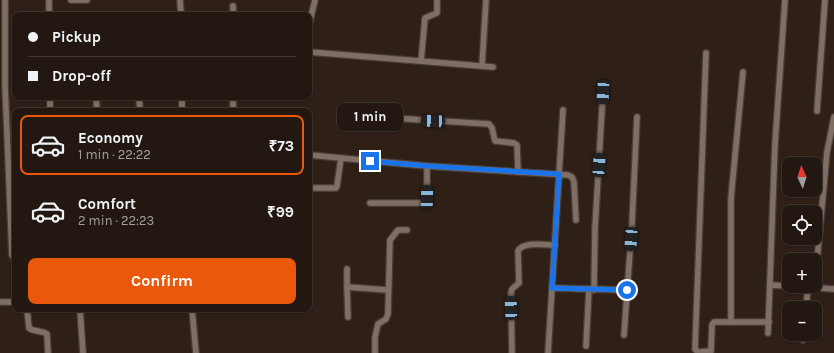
<!DOCTYPE html>
<html lang="en">
<head>
<meta charset="utf-8">
<style>
  body { margin:0; font-family:Karla,sans-serif; background:#2e251f; color:#f1f3f6; height:100vh; display:flex; flex-direction:column; font-size:15px; white-space:nowrap }
  * { box-sizing:border-box; margin:0 }
  p { font-size:13px; color:#a2a09f }
  .icon { flex:none; width:22px; height:22px; fill:none; stroke:currentColor; stroke-width:2; stroke-linecap:round; stroke-linejoin:round }
  .map { position:relative; flex:1; overflow:hidden }
  .details { position:absolute; left:12px; top:108px; width:300px; height:204px; display:flex; flex-direction:column; background:#221811; border-radius:8px; box-shadow:0 1px 3px #0004,0 0 0 1px #3f3731 }
  .details>* { flex:none }
  .hud { position:absolute; left:12px; top:12px; width:300px; height:88px; border-radius:8px; box-shadow:0 1px 3px #0004,0 0 0 1px #3f3731; display:grid; align-content:center; height:88px; padding:0 16px; background:#221811 }
  .needle { width:26px; rotate:356deg }
  .buttons { position:absolute; left:782px; top:157px; display:grid; gap:8px }
  .buttons a { display:grid; place-items:center; width:40px; height:40px; border-radius:8px; background:#221811; box-shadow:0 1px 3px #0004,0 0 0 1px #3f3731; font-size:20px }
  .end { position:absolute; width:18px; height:18px; margin:-9px; border:5px solid #1a73e8; background:#fff; box-shadow:0 0 0 2px #fff }
  .from { border-radius:50% }
  .bubble { position:absolute; height:28px; border-radius:8px; background:#221811; box-shadow:0 1px 3px #0004,0 0 0 1px #3f3731; font-size:13px; font-weight:700; line-height:28px; text-align:center }
  .car { position:absolute; width:12px; height:24px; margin:-12px -6px; border-radius:5px; box-shadow:0 0 3px 1px #0007; background:linear-gradient(#222 24%,#8ab4d8 0 40%,#222 0 76%,#8ab4d8 0 86%,#222 0) }
  .hud b { display:flex; align-items:center; gap:14px; height:38px; font-size:15px }
  .hud b+b { border-top:1px solid #3f3731 }
  .hud i { width:10px; height:10px; background:#f1f3f6 }
  ul { padding:7px 0 0; list-style:none }
  li { display:flex; align-items:center; gap:12px; height:60px; margin:0 8px 6px; padding:0 8px; border:2px solid transparent; border-radius:8px }
  li div { flex:1 }
  li b { display:block; font-size:15px }
  li em { font-style:normal; font-weight:700 }
  li.active { border-color:#ea580c }
  li>.icon { width:36px; height:36px; stroke-width:1.5 }
  .primary-button { display:flex; gap:8px; margin-top:auto; padding:8px 16px }
  .primary-button a { flex:1; height:46px; border-radius:8px; background:#ea580c; color:#fff; font-size:16px; font-weight:700; line-height:46px; text-align:center }
  .map>svg:first-child { display:block }
  .lines { fill:none; stroke-linecap:round; stroke-linejoin:round }
  .street-casing { stroke:#483d37; stroke-width:8 }
  .street { stroke:#7f6e64; stroke-width:5.5 }
  .route { stroke:#1a73e8; stroke-width:5 }
</style>
</head>
<body>
<div class="map">
<svg width="834" height="353" viewBox="0 0 834 353">
  <rect width="100%" height="100%" fill="#2e2017"/>
  <g class="lines">
    <defs>
      <g id="street">
        <path d="M5,0V85L12,255L15,260"/>
        <path d="M49,0V15"/>
        <path d="M71,0H87"/>
        <path d="M180,0L181,15"/>
        <path d="M233,6V15"/>
        <path d="M309,25L315,0"/>
        <path d="M309,52L493,67"/>
        <path d="M706,53L695,349L698,352L711,351L712,325L714,322H769"/>
        <path d="M421,61L425,18L437,13V0"/>
        <path d="M482,66L486,0"/>
        <path d="M50,97V111"/>
        <path d="M96,97L97,111"/>
        <path d="M139,97L140,111"/>
        <path d="M182,97V111"/>
        <path d="M233,97V111"/>
        <path d="M817,111L825,0"/>
        <path d="M343,115L489,124L492,128L495,141L514,143L517,145L518,172"/>
        <path d="M309,155L427,166L568,175L572,177L574,182L576,220"/>
        <path d="M309,188H336L337,186L341,158"/>
        <path d="M370,203H424L427,197V166"/>
        <path d="M347,269V287"/>
        <path d="M815,283L827,152L834,117"/>
        <path d="M770,285L789,286"/>
        <path d="M790,286L834,289"/>
        <path d="M552,288L627,290"/>
        <path d="M594,290L595,228L603,92"/>
        <path d="M0,302H15"/>
        <path d="M806,308L808,287"/>
        <path d="M27,309L29,328C34,332 41,330 47,334L48,353"/>
        <path d="M80,309L83,353"/>
        <path d="M192,309L196,353"/>
        <path d="M348,317L347,287L388,290"/>
        <path d="M731,322V198L743,72"/>
        <path d="M768,333L775,144L785,0"/>
        <path d="M624,335L632,224L637,117"/>
        <path d="M803,340V334"/>
        <path d="M586,346L589,289"/>
        <path d="M375,353V337L378,324L386,319L388,314L390,240L398,230H407"/>
        <path d="M512,353L511,293L512,289L519,283L518,251C524,241 545,245 555,245"/>
        <path d="M548,353L563,110"/>
      </g>
    </defs>
    <!-- street casing -->
    <use href="#street" class="street-casing"/>
    <!-- street -->
    <use href="#street" class="street"/>
  </g>
  <g class="lines">
    <!-- route -->
    <path class="route" d="M370,161L428,166L559,174L552,288L627,290"/>
  </g>
</svg>
<div class="buttons">
<a><svg class="needle" viewBox="-14 -14 28 28"><path d="M0-13l5 13h-10z" fill="#e53935"/><path d="M0 13l5-13h-10z" fill="#a2a09f"/></svg></a>
<a><svg class="icon" aria-label="locate" viewBox="0 0 24 24"><circle cx="12" cy="12" r="6"/><path d="M12 2v4M12 18v4M2 12h4M18 12h4"/></svg></a>
<a>+</a>
<a>−</a>
</div>
<i class="end from" style="left:627px;top:290px"></i>
<i class="end" style="left:370px;top:161px"></i>
<div class="bubble" style="left:337px;top:103px;width:66px">1 min</div>
<i class="car" style="left:603px;top:92px;rotate:183deg"></i>
<i class="car" style="left:433px;top:121px;rotate:272deg"></i>
<i class="car" style="left:599px;top:165px;rotate:4deg"></i>
<i class="car" style="left:427px;top:197px;rotate:1deg"></i>
<i class="car" style="left:631px;top:239px;rotate:184deg"></i>
<i class="car" style="left:511px;top:308px;rotate:358deg"></i>
<div class="hud">
<b><i class="from"></i>Pickup</b>
<b><i></i>Drop-off</b>
</div>
<section class="details">
<ul>
<li class="active"><svg class="icon" aria-label="car" viewBox="0 0 24 24"><path d="M5 17H2v-5l4-1 3-4h7l3 4 3 1v5h-3M9 17h6M6 11h13"/><circle cx="7" cy="17" r="2"/><circle cx="17" cy="17" r="2"/></svg><div><b>Economy</b><p>1 min · 22:22</p></div><em>₹73</em></li>
<li><svg class="icon" aria-label="car" viewBox="0 0 24 24"><path d="M5 17H2v-5l4-1 3-4h7l3 4 3 1v5h-3M9 17h6M6 11h13"/><circle cx="7" cy="17" r="2"/><circle cx="17" cy="17" r="2"/></svg><div><b>Comfort</b><p>2 min · 22:23</p></div><em>₹99</em></li>
</ul>
<div class="primary-button"><a>Confirm</a></div>
</section>
</div>
</body>
</html>
